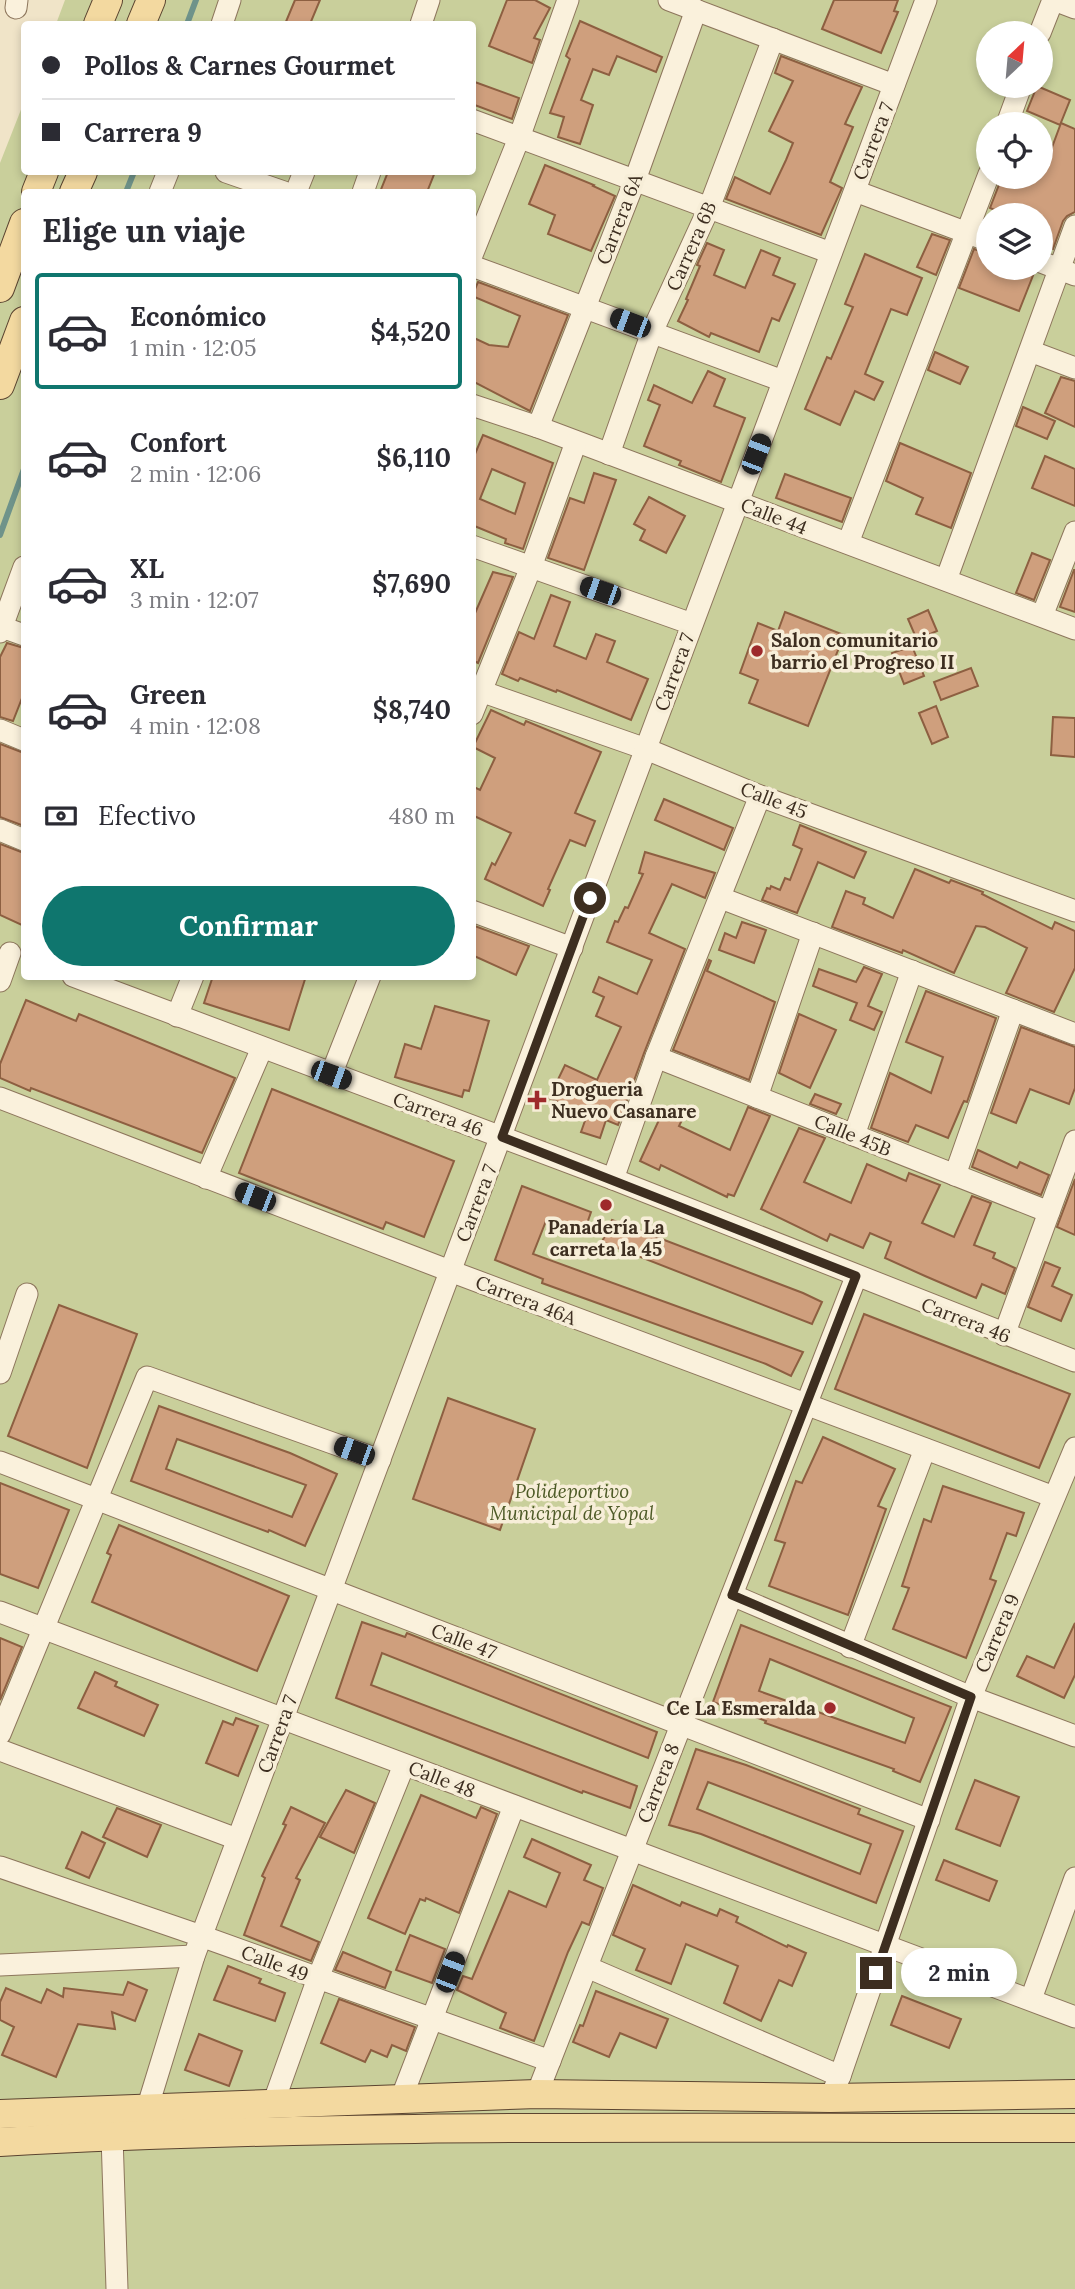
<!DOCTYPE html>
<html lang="es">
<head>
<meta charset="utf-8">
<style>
  body { margin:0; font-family:Lora,serif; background:#f2f2f3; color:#2b2b33; height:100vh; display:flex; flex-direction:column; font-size:26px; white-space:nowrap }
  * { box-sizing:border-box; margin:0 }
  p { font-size:23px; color:#7c7c81 }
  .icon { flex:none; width:38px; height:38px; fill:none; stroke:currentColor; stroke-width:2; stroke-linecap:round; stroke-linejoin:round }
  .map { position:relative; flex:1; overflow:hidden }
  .details { position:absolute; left:21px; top:189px; width:455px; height:791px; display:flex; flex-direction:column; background:#fff; border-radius:7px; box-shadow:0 4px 10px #0003 }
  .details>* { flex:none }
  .banner { position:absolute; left:21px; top:21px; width:455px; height:154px; border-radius:7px; box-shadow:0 4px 10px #0003; display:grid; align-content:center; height:154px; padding:0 21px; background:#fff }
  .needle { width:46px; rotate:26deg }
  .tools { position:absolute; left:976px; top:21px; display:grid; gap:14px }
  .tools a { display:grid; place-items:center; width:77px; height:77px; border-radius:50%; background:#fff; box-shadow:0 4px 10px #0003; font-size:35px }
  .end { position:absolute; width:32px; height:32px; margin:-16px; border:9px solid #3d2e20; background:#fff; box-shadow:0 0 0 4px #fff }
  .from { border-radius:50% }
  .bubble { position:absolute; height:49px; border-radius:24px; background:#fff; box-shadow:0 4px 10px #0003; font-size:23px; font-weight:800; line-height:49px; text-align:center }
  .car { position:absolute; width:21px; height:42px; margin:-21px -10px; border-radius:9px; box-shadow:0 0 5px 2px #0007; background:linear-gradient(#222 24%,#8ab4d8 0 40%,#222 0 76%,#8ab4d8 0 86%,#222 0) }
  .banner b { display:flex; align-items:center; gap:24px; height:66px; font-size:26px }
  .banner b+b { border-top:2px solid #e1e1e2 }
  .banner i { width:18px; height:18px; background:#2b2b33 }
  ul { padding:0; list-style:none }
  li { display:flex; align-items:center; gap:21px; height:116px; margin:0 14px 10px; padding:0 7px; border:4px solid transparent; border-radius:7px }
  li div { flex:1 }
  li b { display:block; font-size:26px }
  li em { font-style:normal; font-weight:800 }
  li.selected { border-color:#0f766e }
  li>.icon { width:63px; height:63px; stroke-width:1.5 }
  h2 { padding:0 21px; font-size:32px; line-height:84px }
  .pay { display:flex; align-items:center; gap:18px; height:77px; padding:0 21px; font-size:26px }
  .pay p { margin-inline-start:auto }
  .button { display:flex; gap:14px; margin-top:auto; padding:14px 21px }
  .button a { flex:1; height:80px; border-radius:42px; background:#0f766e; color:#fff; font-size:28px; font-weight:800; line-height:80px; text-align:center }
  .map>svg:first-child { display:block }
  .green { fill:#c9cf9b; fill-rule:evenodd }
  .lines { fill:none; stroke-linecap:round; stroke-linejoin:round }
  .stream { stroke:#6f938a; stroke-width:6 }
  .building { fill:#cf9f7d; stroke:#8d5f41; stroke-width:2; fill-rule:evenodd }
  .minor-casing { stroke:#8d765c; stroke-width:23 }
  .major-casing { stroke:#5b4430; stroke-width:30 }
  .minor { stroke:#faf1dc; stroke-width:21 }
  .major { stroke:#f3d9a0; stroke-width:28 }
  .route { stroke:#3d2e20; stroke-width:9 }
  .poi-dot { fill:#9e2a2b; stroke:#f7eed8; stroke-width:2.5 }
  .labels { text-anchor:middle; stroke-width:7; stroke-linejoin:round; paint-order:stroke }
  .street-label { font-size:19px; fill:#3d2e20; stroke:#f7eed8 }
  .poi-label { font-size:19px; font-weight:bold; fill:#3d2e20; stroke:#f7eed8; text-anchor:start }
  .park-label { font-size:19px; font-style:italic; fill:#4d5a26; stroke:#f7eed8 }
</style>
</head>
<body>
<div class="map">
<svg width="1075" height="2289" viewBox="0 0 1075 2289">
  <rect width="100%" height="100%" fill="#f0e4c8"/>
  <!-- green -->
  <path class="green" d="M65,0H1075V2289H0V163L24,102V172H472V24H56ZM989,33H1041V86H989ZM989,124H1041V177H989ZM24,192H472V976H24ZM989,215H1041V268H989Z"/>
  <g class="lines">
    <!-- stream -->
    <g class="stream">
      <path d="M187,24L196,0"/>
      <path d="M126,192L134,172"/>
      <path d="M0,535L24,469"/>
    </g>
  </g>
  <!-- building -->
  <g class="building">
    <path d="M295,0H320L310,24H285Z"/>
    <path d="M507,0H535L550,8L534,38L540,40L532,63L489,46Z"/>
    <path d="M834,0H898L894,11L898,12L881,53L822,29Z"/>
    <path d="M580,21L662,57L656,72L617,56L609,75L593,69L581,100L593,105L580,144L558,137L564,117L550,113L570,59L566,56Z"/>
    <path d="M781,56L862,87L845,124L853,127L830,182L842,188L821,235L726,199L735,177L770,194L786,160L793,143L769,131L793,81L775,73Z"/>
    <path d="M472,81L519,98L512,119L472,104Z"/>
    <path d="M1037,86L1070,100L1060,125L1027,111Z"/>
    <path d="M1061,123L1075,129V212L1067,216L1063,221L1053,249L1041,244V215H1006L990,208L1002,177H1041Z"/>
    <path d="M545,165L594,185L593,186L615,196L591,251L548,234L555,215L529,204Z"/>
    <path d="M388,172H435L427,192H380Z"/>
    <path d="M932,234L950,240L936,275L917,267Z"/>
    <path d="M707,243L724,250L714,275L745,288L761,250L780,258L773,275L795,284L779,321L772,318L759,352L711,333L709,337L678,321L688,300L686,299L700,266L697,265Z"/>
    <path d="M974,249L989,254V268H1030L1034,273L1019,311L959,288Z"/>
    <path d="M865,254L922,278L907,315L891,309L865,374L883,382L874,400L855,391L840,425L805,409L827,357L831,359L853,307L845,304Z"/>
    <path d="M478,282L568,315L530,411L472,381V337L489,345L508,347L520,316L472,296Z"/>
    <path d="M935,352L968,367L960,384L928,370Z"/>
    <path d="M708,371L725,379L714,406L745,418L721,482L679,465L681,461L644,446L660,405L648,400L654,385L692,403Z"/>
    <path d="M1061,377L1075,381V427L1045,413Z"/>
    <path d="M1023,407L1055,421L1047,439L1016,426Z"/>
    <path d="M483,435L553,463L523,549L505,543L506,539L472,525V461ZM492,469L525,483L515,514L480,499Z"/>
    <path d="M900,443L971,473L951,528L916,514L923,498L886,481Z"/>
    <path d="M1045,456L1075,469V506L1032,488Z"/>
    <path d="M594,473L616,480L584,570L548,558L570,498L584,503Z"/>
    <path d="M785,474L851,498L842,522L776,498Z"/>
    <path d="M649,497L685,516L666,553L640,540L645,530L634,524Z"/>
    <path d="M1032,553L1050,560L1034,600L1016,593Z"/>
    <path d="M1074,570H1075V612L1060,607Z"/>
    <path d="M493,572L513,577L478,663L472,660V620Z"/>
    <path d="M551,595L570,602L554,646L586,659L596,634L615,641L607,662L648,679L631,720L557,690L556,692L520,678L518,681L502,674L519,632L534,639Z"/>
    <path d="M928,610L937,631L917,640L908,619Z"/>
    <path d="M785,612L844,635L808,726L749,703L758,680L740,673L758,623L778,631Z"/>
    <path d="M7,643L24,648V693L13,721L0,717V657Z"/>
    <path d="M912,646L924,676L904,684L892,653Z"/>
    <path d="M971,668L978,686L941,700L934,682Z"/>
    <path d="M936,706L948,737L932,744L919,713Z"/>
    <path d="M491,710L524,725L526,721L601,752L575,813L595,821L585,846L570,840L548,889L550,890L543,906L485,879L492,863L495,865L511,833L472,815V786L480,790L495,758L473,747Z"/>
    <path d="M1053,717L1075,718V757L1051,755Z"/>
    <path d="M0,744L24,753V826L0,817Z"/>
    <path d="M664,799L733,828L724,850L655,820Z"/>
    <path d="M800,825L866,852L854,878L818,862L797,913L762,900L767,888L770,889L771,886L780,890L785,878L790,880L802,849L793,845Z"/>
    <path d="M0,844L24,853V926L0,915Z"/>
    <path d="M645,852L715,873L705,898L672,884L655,920L649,933L685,949L644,1053L618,1125L606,1120L600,1138L581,1132L587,1115L549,1098L565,1065L597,1080L621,1027L596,1016L604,997L593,992L599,977L637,994L652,960L607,942L615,921L618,922L625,907L628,908L643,874L639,873Z"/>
    <path d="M915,869L949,883L951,880L983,892L982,894L1052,929L1055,922L1075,931V968L1054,1012L1006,993L1027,948L985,927L976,926L954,973L903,950L902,953L832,927L846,891L865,898L863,904L893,918Z"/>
    <path d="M742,922L766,930L754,963L719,950L725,933L736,938Z"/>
    <path d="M472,925L529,946L516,975L472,955Z"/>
    <path d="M709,960L711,961L707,971L775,1002L749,1080L673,1050Z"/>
    <path d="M864,967L882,974L868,1006L882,1012L874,1030L850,1020L857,1003L813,986L819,969L856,982Z"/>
    <path d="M213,976H306L289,1030L204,1003Z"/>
    <path d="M926,991L996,1018L967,1102L964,1101L962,1105L948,1138L916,1125L908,1142L871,1128L890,1073L931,1093L943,1057L906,1042Z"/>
    <path d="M26,1000L76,1021L79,1014L235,1078L202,1153L31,1088L30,1091L0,1078V1064Z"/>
    <path d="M435,1006L489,1021L469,1091L464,1090L462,1097L395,1077L405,1044L421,1049Z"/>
    <path d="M799,1014L836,1030L810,1088L779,1073Z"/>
    <path d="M1021,1027L1075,1047V1088L1069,1104L1030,1089L1016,1123L991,1113Z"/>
    <path d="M272,1089L454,1161L424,1237L386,1222L383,1229L239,1173Z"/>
    <path d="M815,1094L841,1104L836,1114L810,1104Z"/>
    <path d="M748,1107L770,1116L734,1196L728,1194L727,1197L661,1165L659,1170L640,1161L664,1109L683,1118L679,1126L730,1150Z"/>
    <path d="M799,1128L825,1138L804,1182L851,1203L867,1164L906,1181L909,1173L940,1185L922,1223L954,1237L972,1196L991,1203L974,1245L995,1253L993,1258L1015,1268L1005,1294L982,1284L976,1298L925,1276L885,1258L891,1242L870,1233L863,1248L830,1234L827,1241L761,1209Z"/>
    <path d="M978,1150L1017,1168L1020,1162L1049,1175L1041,1195L972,1167Z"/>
    <path d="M1075,1179V1235L1057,1227Z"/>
    <path d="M522,1186L591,1212L583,1235L546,1221L533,1254L803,1352L791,1376L766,1364L542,1283L543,1279L495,1260Z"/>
    <path d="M612,1220L803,1293L822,1302L812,1324L602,1242Z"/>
    <path d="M1045,1262L1060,1268L1052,1286L1072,1295L1061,1321L1028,1307Z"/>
    <path d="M59,1305L137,1334L87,1468L8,1436Z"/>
    <path d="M864,1314L1070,1394L1039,1468L835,1389Z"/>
    <path d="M448,1398L535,1429L500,1530L413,1499Z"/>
    <path d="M159,1406L290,1453L337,1474L305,1546L269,1530L268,1532L131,1481ZM177,1439L306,1485L292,1517L166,1469Z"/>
    <path d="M823,1437L895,1469L878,1506L886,1509L848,1615L769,1586L785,1543L775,1540L796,1481L802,1483Z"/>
    <path d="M0,1483L69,1510L38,1588L0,1574Z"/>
    <path d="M943,1486L1024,1513L1016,1536L1007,1533L990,1579L996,1581L966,1658L893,1629L909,1588L902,1586L924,1519L931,1522Z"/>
    <path d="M119,1525L289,1596L257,1671L92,1602L111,1555L107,1553Z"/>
    <path d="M362,1622L405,1637L407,1633L657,1732L648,1758L382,1653L371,1685L637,1786L630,1808L583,1791L582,1793L336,1698Z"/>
    <path d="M1075,1623V1675L1064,1698L1017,1676L1027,1656L1054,1668Z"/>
    <path d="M741,1625L951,1707L920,1782L893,1771L894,1769L765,1723L766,1721L713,1702ZM770,1659L914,1718L905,1743L759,1691Z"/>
    <path d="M0,1638L22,1647L0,1700Z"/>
    <path d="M95,1672L117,1682L115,1686L158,1705L144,1736L78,1708Z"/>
    <path d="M236,1718L258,1726L238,1776L206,1763L223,1721L233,1725Z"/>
    <path d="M696,1749L746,1765L860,1809L858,1814L903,1831L876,1903L701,1834L669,1825ZM708,1782L871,1844L860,1874L697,1809Z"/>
    <path d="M975,1780L1019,1797L1000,1846L956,1829Z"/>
    <path d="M346,1790L375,1803L354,1853L320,1837Z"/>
    <path d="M421,1795L476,1818L481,1807L497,1814L459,1913L426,1898L425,1901L420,1899L405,1934L368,1918Z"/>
    <path d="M291,1807L325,1823L296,1878L300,1880L281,1926L319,1942L311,1961L244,1935L265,1878L262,1876L286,1825L283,1824Z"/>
    <path d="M117,1808L161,1825L147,1857L103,1837Z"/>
    <path d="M82,1832L105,1843L89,1878L66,1868Z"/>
    <path d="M532,1839L591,1865L584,1880L603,1888L589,1925L582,1922L568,1952L534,2041L500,2028L506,2013L457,1990L463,1976L472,1979L509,1891L546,1907L560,1873L524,1857Z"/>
    <path d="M944,1860L997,1881L989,1901L936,1880Z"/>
    <path d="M633,1885L680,1906L682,1902L717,1916L720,1909L738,1917L736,1922L787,1947L788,1945L806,1953L792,1986L779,1980L761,2021L724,2003L738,1966L686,1944L671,1984L636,1970L645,1949L613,1935Z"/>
    <path d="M410,1935L445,1949L432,1983L396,1970Z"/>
    <path d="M343,1952L391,1972L385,1988L335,1970Z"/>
    <path d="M228,1966L261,1979L259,1983L285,1993L275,2021L214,2000Z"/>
    <path d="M128,1982L147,1990L135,2021L112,2012L115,2029L78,2024L56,2077L2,2055L14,2027L0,2020V2002L6,1988L41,2003L47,1989L63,1997L64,1988L123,1995Z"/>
    <path d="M596,1991L668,2019L656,2048L620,2033L609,2057L573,2042L580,2025L583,2026Z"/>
    <path d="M902,1996L961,2019L949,2048L891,2025Z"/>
    <path d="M339,1999L415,2027L406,2051L392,2045L387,2057L371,2050L365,2062L321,2043Z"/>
    <path d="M199,2034L242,2051L229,2086L185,2070Z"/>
  </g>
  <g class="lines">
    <defs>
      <g id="minor">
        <path d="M669,0L894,85"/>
        <path d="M1054,0L1075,8"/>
        <path d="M16,8L17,0"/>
        <path d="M222,24L230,0"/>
        <path d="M421,24L429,0"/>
        <path d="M1040,33L1053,0"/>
        <path d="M472,120L831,253"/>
        <path d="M1007,124L1021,86"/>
        <path d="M226,172L284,192"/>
        <path d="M855,191L989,241"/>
        <path d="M160,192L168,172"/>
        <path d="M296,192L304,172"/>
        <path d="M363,192L370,172"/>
        <path d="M472,255L519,138L568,0"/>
        <path d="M1041,262L1075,275"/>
        <path d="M472,266L783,381"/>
        <path d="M1030,351L1075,368"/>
        <path d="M472,405L538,427L1075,629"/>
        <path d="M538,427L635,180L696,10"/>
        <path d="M609,454L652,332L709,208L773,39"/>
        <path d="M848,543L989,174"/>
        <path d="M472,546L692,624"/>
        <path d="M946,580L1075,226"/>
        <path d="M1042,616L1075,532"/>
        <path d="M2,627L24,635"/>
        <path d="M0,632L24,567"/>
        <path d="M472,688L646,749L760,796L1075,911"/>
        <path d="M472,714L531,567L576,442"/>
        <path d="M0,730L24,740"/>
        <path d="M0,830L24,840"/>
        <path d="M721,898L1075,1034"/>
        <path d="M472,911L572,948"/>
        <path d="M73,976L613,1179L1075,1361"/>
        <path d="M0,981L10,953"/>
        <path d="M177,1016L193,976"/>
        <path d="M656,1057L1049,1212"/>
        <path d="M331,1075L370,976"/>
        <path d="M757,1097L813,933"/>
        <path d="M0,1098L450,1271L1054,1497"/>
        <path d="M854,1135L912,971"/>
        <path d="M955,1175L1013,1010"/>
        <path d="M206,1178L262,1048"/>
        <path d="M613,1179L656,1057L760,796"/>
        <path d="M1004,1335L1075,1141"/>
        <path d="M0,1373L27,1294"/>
        <path d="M0,1462L929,1820"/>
        <path d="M732,1595L971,1697L1075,1736"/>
        <path d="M0,1612L1075,2017"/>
        <path d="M850,1647L925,1449"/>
        <path d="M0,1734L147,1377L380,1460"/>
        <path d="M0,1750L237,1839"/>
        <path d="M0,1867L201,1936L550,2061"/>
        <path d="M0,1965L194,1956"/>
        <path d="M587,1967L840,2076"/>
        <path d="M1031,1999L1075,1878"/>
        <path d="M537,2094L856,1277"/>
        <path d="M830,2098L840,2076L971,1697L1075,1448"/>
        <path d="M401,2099L514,1806"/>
        <path d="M273,2104L318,1978L404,1765"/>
        <path d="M143,2122L194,1956L926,0"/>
        <path d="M112,2136L117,2289"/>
      </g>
      <g id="major">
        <path d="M98,24L108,0"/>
        <path d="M141,24L151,0"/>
        <path d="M36,192L44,172"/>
        <path d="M74,192L83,172"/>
        <path d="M0,288L24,223"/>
        <path d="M0,385L24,321"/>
        <path d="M0,2114L537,2094L830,2098L1075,2094"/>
        <path d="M0,2142C358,2122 717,2129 1075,2128"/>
      </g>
    </defs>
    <!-- minor casing -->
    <use href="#minor" class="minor-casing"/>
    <!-- major casing -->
    <use href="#major" class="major-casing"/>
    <!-- minor -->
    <use href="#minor" class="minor"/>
    <!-- major -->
    <use href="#major" class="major"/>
  </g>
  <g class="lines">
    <!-- route -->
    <path class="route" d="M590,898L502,1137L856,1276L732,1595L971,1697L876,1973"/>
  </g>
  <!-- markers -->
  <g class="poi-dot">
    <circle cx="757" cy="651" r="7"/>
    <path d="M533.5 1089.5h7v7h7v7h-7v7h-7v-7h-7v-7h7z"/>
    <circle cx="606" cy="1205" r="7"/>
    <circle cx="830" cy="1708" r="7"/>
  </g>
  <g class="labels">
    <!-- street labels -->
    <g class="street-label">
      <text transform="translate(873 141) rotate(-69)" y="7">Carrera 7</text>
      <text transform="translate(619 219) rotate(-69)" y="7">Carrera 6A</text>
      <text transform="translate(691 246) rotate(-66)" y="7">Carrera 6B</text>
      <text transform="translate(774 516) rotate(21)" y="7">Calle 44</text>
      <text transform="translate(674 672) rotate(-70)" y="7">Carrera 7</text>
      <text transform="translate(774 800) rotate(21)" y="7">Calle 45</text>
      <text transform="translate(438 1114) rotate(20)" y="7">Carrera 46</text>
      <text transform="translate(853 1135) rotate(22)" y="7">Calle 45B</text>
      <text transform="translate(476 1203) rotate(-69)" y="7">Carrera 7</text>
      <text transform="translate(526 1300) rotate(21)" y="7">Carrera 46A</text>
      <text transform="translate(966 1320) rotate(21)" y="7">Carrera 46</text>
      <text transform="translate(997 1633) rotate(-67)" y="7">Carrera 9</text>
      <text transform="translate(464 1641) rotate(21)" y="7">Calle 47</text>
      <text transform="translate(277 1734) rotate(-70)" y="7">Carrera 7</text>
      <text transform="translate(442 1779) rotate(21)" y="7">Calle 48</text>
      <text transform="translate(658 1783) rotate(-69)" y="7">Carrera 8</text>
      <text transform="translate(275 1963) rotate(20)" y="7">Calle 49</text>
    </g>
    <!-- poi labels -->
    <g class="poi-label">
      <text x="771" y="647">Salon comunitario<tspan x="771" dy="22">barrio el Progreso II</tspan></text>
      <text x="551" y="1096">Drogueria<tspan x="551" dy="22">Nuevo Casanare</tspan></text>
      <text x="606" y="1234" text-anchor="middle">Panadería La<tspan x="606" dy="22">carreta la 45</tspan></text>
      <text x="816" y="1715" text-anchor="end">Ce La Esmeralda</text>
    </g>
    <!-- park labels -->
    <g class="park-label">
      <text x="572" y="1498">Polideportivo<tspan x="572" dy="22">Municipal de Yopal</tspan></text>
    </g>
  </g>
</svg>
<div class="tools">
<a><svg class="needle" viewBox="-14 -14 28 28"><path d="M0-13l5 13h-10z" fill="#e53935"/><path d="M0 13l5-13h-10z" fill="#7c7c81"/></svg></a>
<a><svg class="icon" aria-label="locate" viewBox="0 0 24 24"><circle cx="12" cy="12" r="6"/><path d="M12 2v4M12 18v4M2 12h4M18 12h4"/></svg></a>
<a><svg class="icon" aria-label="layers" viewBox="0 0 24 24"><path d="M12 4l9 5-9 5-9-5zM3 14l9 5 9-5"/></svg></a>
</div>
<i class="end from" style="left:590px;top:898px"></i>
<i class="end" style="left:876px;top:1973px"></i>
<div class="bubble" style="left:901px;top:1948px;width:116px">2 min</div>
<i class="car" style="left:630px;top:323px;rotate:291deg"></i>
<i class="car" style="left:756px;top:454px;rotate:21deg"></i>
<i class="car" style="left:600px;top:591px;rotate:289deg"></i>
<i class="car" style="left:331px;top:1075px;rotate:110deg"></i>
<i class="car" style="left:255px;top:1197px;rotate:291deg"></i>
<i class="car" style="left:354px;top:1451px;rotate:290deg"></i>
<i class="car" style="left:450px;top:1972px;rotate:21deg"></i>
<div class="banner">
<b><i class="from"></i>Pollos &amp; Carnes Gourmet</b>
<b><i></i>Carrera 9</b>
</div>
<section class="details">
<h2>Elige un viaje</h2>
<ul>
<li class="selected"><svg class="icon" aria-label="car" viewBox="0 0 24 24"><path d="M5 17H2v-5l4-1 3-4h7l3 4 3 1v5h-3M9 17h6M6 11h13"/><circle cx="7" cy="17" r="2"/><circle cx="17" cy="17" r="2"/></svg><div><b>Económico</b><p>1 min · 12:05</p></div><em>$4,520</em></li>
<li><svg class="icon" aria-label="car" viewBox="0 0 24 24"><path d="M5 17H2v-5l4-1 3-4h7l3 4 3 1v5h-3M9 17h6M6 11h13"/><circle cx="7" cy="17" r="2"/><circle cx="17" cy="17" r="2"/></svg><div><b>Confort</b><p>2 min · 12:06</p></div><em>$6,110</em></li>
<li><svg class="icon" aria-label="car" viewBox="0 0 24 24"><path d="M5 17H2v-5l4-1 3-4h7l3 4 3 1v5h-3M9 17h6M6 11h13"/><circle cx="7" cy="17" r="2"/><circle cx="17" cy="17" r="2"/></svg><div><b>XL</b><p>3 min · 12:07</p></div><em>$7,690</em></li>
<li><svg class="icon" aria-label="car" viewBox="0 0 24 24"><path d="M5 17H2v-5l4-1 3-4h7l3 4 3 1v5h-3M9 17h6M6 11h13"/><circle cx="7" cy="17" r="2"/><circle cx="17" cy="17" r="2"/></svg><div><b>Green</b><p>4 min · 12:08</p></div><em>$8,740</em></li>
</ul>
<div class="pay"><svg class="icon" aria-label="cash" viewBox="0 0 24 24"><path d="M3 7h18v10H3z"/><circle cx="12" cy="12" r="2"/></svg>Efectivo<p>480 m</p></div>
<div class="button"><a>Confirmar</a></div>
</section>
</div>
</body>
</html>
